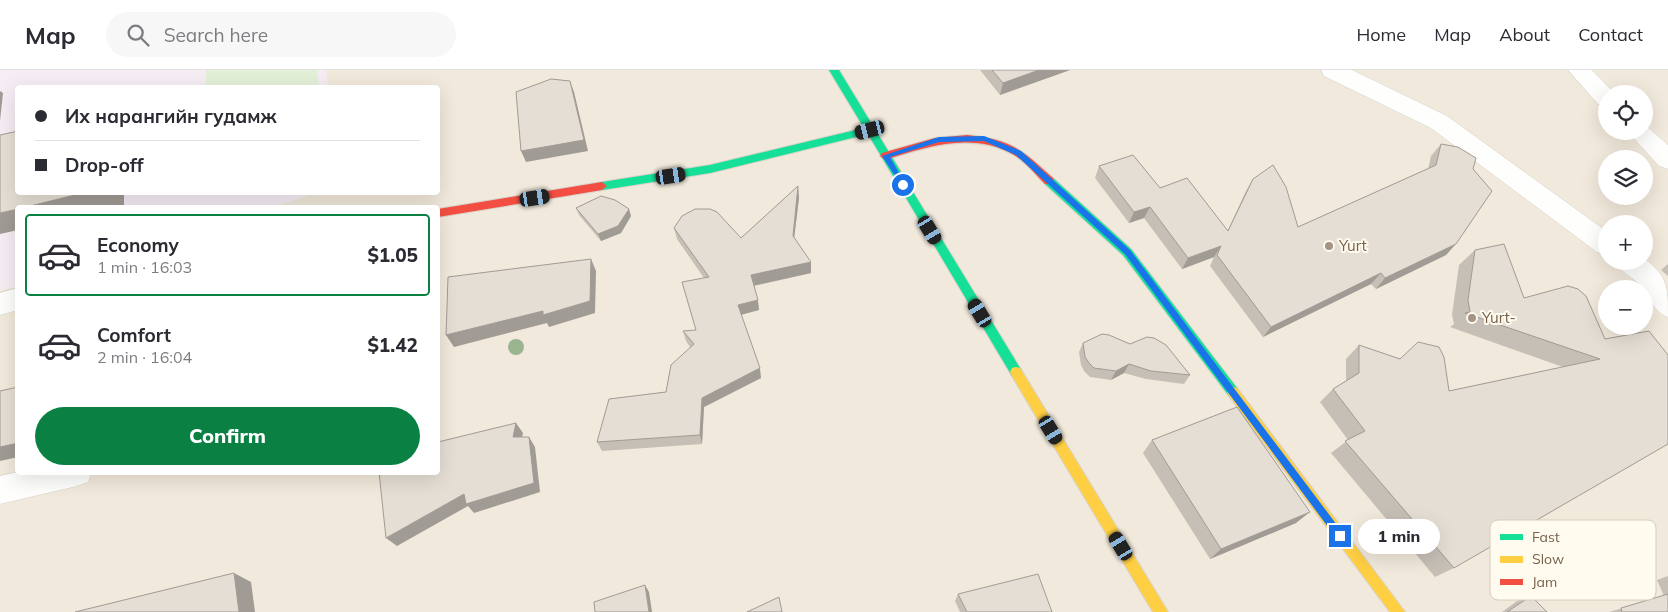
<!DOCTYPE html>
<html lang="en">
<head>
<meta charset="utf-8">
<style>
  body { margin:0; font-family:Mulish,sans-serif; background:#f7f7f7; color:#2b2b33; height:100vh; display:flex; flex-direction:column; font-size:19px; white-space:nowrap }
  * { box-sizing:border-box; margin:0 }
  p { font-size:16px; color:#7c7c81 }
  .icon { flex:none; width:28px; height:28px; fill:none; stroke:currentColor; stroke-width:2; stroke-linecap:round; stroke-linejoin:round }
  .map { position:relative; flex:1; overflow:hidden }
  .panel { position:absolute; left:15px; top:135px; width:425px; height:270px; display:flex; flex-direction:column; background:#fff; border-radius:5px; box-shadow:0 5px 20px #0002 }
  .panel>* { flex:none }
  .banner { position:absolute; left:15px; top:15px; width:425px; height:110px; border-radius:5px; box-shadow:0 5px 20px #0002; display:grid; align-content:center; height:110px; padding:0 20px; background:#fff }
  .fabs { position:absolute; left:1598px; top:15px; display:grid; gap:10px }
  .fabs a { display:grid; place-items:center; width:55px; height:55px; border-radius:50%; background:#fff; box-shadow:0 5px 20px #0002; font-size:25px }
  .end { position:absolute; width:22px; height:22px; margin:-11px; border:6px solid #1a73e8; background:#fff; box-shadow:0 0 0 2px #fff }
  .from { border-radius:50% }
  .bubble { position:absolute; height:35px; border-radius:18px; background:#fff; box-shadow:0 5px 20px #0002; font-size:16px; font-weight:800; line-height:35px; text-align:center }
  .car { position:absolute; width:15px; height:30px; margin:-15px -8px; border-radius:6px; box-shadow:0 0 4px 1px #0007; background:linear-gradient(#222 24%,#8ab4d8 0 40%,#222 0 76%,#8ab4d8 0 86%,#222 0) }
  .banner b { display:flex; align-items:center; gap:18px; height:48px; font-size:19px }
  .banner b+b { border-top:1px solid #e1e1e2 }
  .banner i { width:12px; height:12px; background:#2b2b33 }
  ul { padding:9px 0 0; list-style:none }
  li { display:flex; align-items:center; gap:15px; height:82px; margin:0 10px 8px; padding:0 10px; border:2px solid transparent; border-radius:5px }
  li div { flex:1 }
  li b { display:block; font-size:19px }
  li em { font-style:normal; font-weight:800 }
  li.selected { border-color:#0b8043 }
  li>.icon { width:45px; height:45px; stroke-width:1.5 }
  .cta { display:flex; gap:10px; margin-top:auto; padding:10px 20px }
  .cta a { flex:1; height:58px; border-radius:30px; background:#0b8043; color:#fff; font-size:20px; font-weight:800; line-height:58px; text-align:center }
  header { display:flex; align-items:center; gap:30px; box-sizing:border-box; height:70px; padding:0 25px; background:#fff; border-bottom:1px solid #e1e1e2 }
  header strong { font-size:24px }
  nav { display:flex; gap:28px; margin-inline-start:auto; font-size:18px }
  .search { width:350px; height:45px; background:#f7f7f7; display:flex; align-items:center; gap:12px; box-sizing:border-box; padding:0 18px; border-radius:28px; color:#7c7c81; font-size:19px }
  .map>svg:first-child { display:block }
  .residential { fill:#f1e9db; fill-rule:evenodd }
  .education { fill:#f6ecf4 }
  .green { fill:#e3f0d8 }
  .lines { fill:none; stroke-linecap:round; stroke-linejoin:round }
  .street-casing { stroke:#d7d2cb; stroke-width:1 }
  .fast-casing { stroke:#d8d2cb; stroke-width:2 }
  .slow-casing { stroke:#d8d2cb; stroke-width:2 }
  .jam-casing { stroke:#d8d2cb; stroke-width:2 }
  .street { fill:#fefefc; fill-rule:evenodd }
  .fast { fill:#16e098; fill-rule:evenodd }
  .slow { fill:#ffcf43; fill-rule:evenodd }
  .jam { fill:#f24e42; fill-rule:evenodd }
  .tree { fill:#9ab48f }
  .wall { fill:#c5bfb6 }
  .shaded-wall { fill:#a09b94 }
  .building { fill:#e5ded4; stroke:#a09b94 }
  .route { fill:#1a73e8 }
  .poi-dot { fill:#a59484; stroke:#fffbef; stroke-width:2 }
  .labels { text-anchor:middle; stroke-width:4; stroke-linejoin:round; paint-order:stroke }
  .poi-label { font-size:15px; fill:#78604b; stroke:#fffbef; text-anchor:start }
  .key { fill:#fffbef; stroke:#d6ccbe; stroke-width:1 }
  .key-label { font-size:14px; fill:#78604b }
</style>
</head>
<body>
<header>
<strong>Map</strong>
<div class="search"><svg class="icon" aria-label="search" viewBox="0 0 24 24"><circle cx="10" cy="10" r="6"/><path d="M15 15l6 6"/></svg>Search here</div>
<nav><a>Home</a><a>Map</a><a>About</a><a>Contact</a></nav>
</header>
<div class="map">
<svg width="1668" height="542" viewBox="0 0 1668 542">
  <rect width="100%" height="100%" fill="#f8f5ed"/>
  <!-- residential -->
  <path class="residential" d="M0,0H1668V542H0ZM18,18H438V122H18ZM1606,24H1644V61H1606ZM1606,89H1644V126H1606ZM18,138H438V402H18ZM1606,154H1644V191H1606ZM1606,219H1644V256H1606Z"/>
  <!-- education -->
  <path class="education" d="M0,0H326L328,17L18,18V122L315,123L270,138H18L17,216L0,221Z"/>
  <!-- green -->
  <path class="green" d="M206,0H317L319,17H206Z"/>
  <g class="lines">
    <defs>
      <g id="street">
        <path d="M1321,0H1352L1447,46L1606,161V185L1597,182L1431,58L1324,6Z"/>
        <path d="M1568,0H1592L1615,24H1606V36L1598,34Z"/>
        <path d="M1644,54L1668,75V99L1659,96L1627,61H1644Z"/>
        <path d="M1644,188C1668,207 1668,217 1668,247C1651,241 1650,223 1638,213C1630,205 1620,202 1615,191H1644Z"/>
        <path d="M18,218V240L0,245V223Z"/>
        <path d="M18,402H92L88,412L77,416L0,434V406Z"/>
      </g>
      <g id="fast">
        <path d="M829,0H839L1020,298L1022,302L1020,306L1016,307L1012,306L868,64L710,103L602,120L597,116L602,112L710,95L864,58Z"/>
        <path d="M1049,107L1053,108L1131,179L1237,318L1239,322L1237,326L1233,327L1229,326L1123,185L1045,114L1044,111Z"/>
      </g>
      <g id="slow">
        <path d="M1016,297L1020,298L1168,542H1153L1012,306L1010,302L1012,298Z"/>
        <path d="M1233,317L1237,318L1405,542H1390L1229,326L1227,322L1229,318Z"/>
      </g>
      <g id="jam">
        <path d="M967,65C1011,69 1022,80 1053,108L1054,111L1053,114H1045C1035,104 1026,92 1014,85C973,61 926,77 885,90L880,86L882,83L935,68Z"/>
        <path d="M602,112L607,116L602,120L438,147V139Z"/>
      </g>
    </defs>
    <!-- street casing -->
    <use href="#street" class="street-casing"/>
    <!-- fast casing -->
    <use href="#fast" class="fast-casing"/>
    <!-- slow casing -->
    <use href="#slow" class="slow-casing"/>
    <!-- jam casing -->
    <use href="#jam" class="jam-casing"/>
    <!-- street -->
    <use href="#street" class="street"/>
    <!-- fast -->
    <use href="#fast" class="fast"/>
    <!-- slow -->
    <use href="#slow" class="slow"/>
    <!-- jam -->
    <use href="#jam" class="jam"/>
  </g>
  <!-- trees -->
  <circle class="tree" cx="516" cy="277" r="8"/>
  <!-- wall -->
  <g class="wall">
    <path d="M980,0H1070L1000,25Z"/>
    <path d="M1441,74L1446,185L1376,219L1371,214L1263,267L1210,196L1214,187L1182,199L1144,148L1129,153L1095,108L1099,96L1160,118L1228,160L1246,121L1253,109L1298,157L1428,99L1431,86Z"/>
    <path d="M798,116L799,128L794,168L811,203L754,216L759,240L741,245L761,308L704,337L702,374L602,381L597,372L666,322L690,277L686,271L683,261L696,260L682,212L704,208L677,169L674,158L741,168Z"/>
    <path d="M576,138L631,146L621,163L601,171L579,145Z"/>
    <path d="M1475,180L1524,228L1605,269L1649,261L1454,498L1435,507L1331,383L1348,370L1320,332L1333,319L1346,311V289L1359,275L1449,321L1563,297L1450,257L1454,254L1452,245L1459,195Z"/>
    <path d="M1668,194V206L1661,200Z"/>
    <path d="M1083,273L1190,305L1184,314L1146,309L1124,303L1111,310L1090,307L1084,301L1081,295L1079,282Z"/>
    <path d="M1152,370L1296,453L1210,489L1143,383Z"/>
    <path d="M1668,506V542H1609L1664,526L1657,510Z"/>
    <path d="M958,524L1052,542H960L955,531Z"/>
    <path d="M1531,526L1547,542H1502L1517,531Z"/>
  </g>
  <!-- shaded-wall -->
  <g class="shaded-wall">
    <path d="M1039,0H1070L1000,25L1003,13Z"/>
    <path d="M570,11L574,22L588,81L526,92L521,81Z"/>
    <path d="M0,21L3,23L0,51Z"/>
    <path d="M798,116L799,128L793,177V166Z"/>
    <path d="M87,122H124V135L112,138H22Z"/>
    <path d="M1150,137L1144,148L1129,153L1134,142Z"/>
    <path d="M18,139V160L0,164V143Z"/>
    <path d="M629,139L631,146L621,163L601,171L598,164Z"/>
    <path d="M1456,174L1446,185L1376,219L1385,208Z"/>
    <path d="M1221,176L1214,187L1182,199L1188,188Z"/>
    <path d="M591,189L596,201L595,243L549,257L547,253L454,277L446,265Z"/>
    <path d="M811,192V203L752,216L751,205Z"/>
    <path d="M1381,203L1371,214L1263,267L1271,257Z"/>
    <path d="M758,230L759,240L740,245L738,235Z"/>
    <path d="M1129,294L1124,303L1111,310L1116,301Z"/>
    <path d="M760,298L761,308L704,337L702,374L700,365L702,328Z"/>
    <path d="M516,353L523,363L520,377L513,367Z"/>
    <path d="M529,367L535,377L540,422L474,443L468,436L397,476L386,468L464,424Z"/>
    <path d="M18,373V387L0,391V377Z"/>
    <path d="M1310,442L1296,453L1210,489L1221,479Z"/>
    <path d="M234,503L251,512L255,542H239Z"/>
    <path d="M645,515L649,522L652,542H649Z"/>
  </g>
  <!-- building -->
  <g class="building">
    <path d="M992,0H1039L1003,13Z"/>
    <path d="M551,9L570,11L584,70L521,81L516,22Z"/>
    <path d="M18,61V122H87L22,138H18V139L0,143V65Z"/>
    <path d="M1441,74L1458,77L1476,88L1473,99L1492,121L1456,174L1385,208L1381,203L1271,257L1217,185L1221,176L1188,188L1150,137L1134,142L1099,96L1133,85L1160,118L1187,108L1228,161L1253,109L1273,95L1286,117L1298,157L1436,95Z"/>
    <path d="M798,116L793,166L811,192L751,205L758,230L738,235L760,298L702,328L700,365L597,372L609,329L666,322L671,295L694,274L683,261L696,260L682,212L709,207L674,158L682,146L695,139H710L717,142L741,168Z"/>
    <path d="M601,126L615,130L629,139L618,156L598,164L576,138Z"/>
    <path d="M1504,174L1524,228L1568,216L1578,219L1586,226L1605,269L1649,261L1668,285V374L1454,498L1345,371L1365,361L1333,319L1359,303V275L1400,289L1418,272L1439,277L1444,287L1449,321L1600,289L1465,243L1470,242L1468,230L1475,180Z"/>
    <path d="M591,189L590,231L543,245V241L446,265L448,207Z"/>
    <path d="M1102,264L1109,265L1130,274L1147,267L1154,268L1166,275L1190,305L1151,301L1129,294L1116,301L1094,298L1089,293L1085,287L1083,273Z"/>
    <path d="M18,317V373L0,377V321Z"/>
    <path d="M1237,337L1310,442L1221,479L1152,370Z"/>
    <path d="M516,353L513,367H529L534,413L466,434L464,424L386,468L379,402H438V372Z"/>
    <path d="M234,503L239,542H75Z"/>
    <path d="M1038,504L1052,542H967L958,524Z"/>
    <path d="M645,515L649,542H595L594,532Z"/>
    <path d="M1668,524V542H1622L1621,538Z"/>
    <path d="M1531,526L1547,542H1507Z"/>
    <path d="M779,527L782,542H747Z"/>
  </g>
  <!-- route -->
  <path class="route" d="M984,66L1021,81L1130,180L1343,463V469H1337L1125,184L1016,85L984,71L939,72L890,87L906,115L903,118L882,86L939,67Z"/>
  <!-- markers -->
  <g class="poi-dot">
    <circle cx="1329" cy="176" r="5"/>
    <circle cx="1472" cy="248" r="5"/>
  </g>
  <g class="labels">
    <!-- poi labels -->
    <g class="poi-label">
      <text x="1339" y="181">Yurt</text>
      <text x="1482" y="253">Yurt-</text>
    </g>
  </g>
  <!-- legend -->
  <rect x="1490" y="450" width="166" height="80" rx="8" class="key"/>
  <rect x="1500" y="464" width="23" height="6" fill="#16e098"/>
  <rect x="1500" y="486" width="23" height="7" fill="#ffcf43"/>
  <rect x="1500" y="509" width="23" height="6" fill="#f24e42"/>
  <g class="key-label">
    <text x="1532" y="472">Fast</text>
    <text x="1532" y="494">Slow</text>
    <text x="1532" y="517">Jam</text>
  </g>
</svg>
<div class="fabs">
<a><svg class="icon" aria-label="locate" viewBox="0 0 24 24"><circle cx="12" cy="12" r="6"/><path d="M12 2v4M12 18v4M2 12h4M18 12h4"/></svg></a>
<a><svg class="icon" aria-label="layers" viewBox="0 0 24 24"><path d="M12 4l9 5-9 5-9-5zM3 14l9 5 9-5"/></svg></a>
<a>+</a>
<a>−</a>
</div>
<i class="end from" style="left:903px;top:115px"></i>
<i class="end" style="left:1340px;top:466px"></i>
<div class="bubble" style="left:1358px;top:449px;width:82px">1 min</div>
<i class="car" style="left:870px;top:60px;rotate:256deg"></i>
<i class="car" style="left:671px;top:106px;rotate:81deg"></i>
<i class="car" style="left:535px;top:128px;rotate:81deg"></i>
<i class="car" style="left:930px;top:160px;rotate:149deg"></i>
<i class="car" style="left:980px;top:243px;rotate:329deg"></i>
<i class="car" style="left:1051px;top:360px;rotate:149deg"></i>
<i class="car" style="left:1121px;top:476px;rotate:329deg"></i>
<div class="banner">
<b><i class="from"></i>Их нарангийн гудамж</b>
<b><i></i>Drop-off</b>
</div>
<section class="panel">
<ul>
<li class="selected"><svg class="icon" aria-label="car" viewBox="0 0 24 24"><path d="M5 17H2v-5l4-1 3-4h7l3 4 3 1v5h-3M9 17h6M6 11h13"/><circle cx="7" cy="17" r="2"/><circle cx="17" cy="17" r="2"/></svg><div><b>Economy</b><p>1 min · 16:03</p></div><em>$1.05</em></li>
<li><svg class="icon" aria-label="car" viewBox="0 0 24 24"><path d="M5 17H2v-5l4-1 3-4h7l3 4 3 1v5h-3M9 17h6M6 11h13"/><circle cx="7" cy="17" r="2"/><circle cx="17" cy="17" r="2"/></svg><div><b>Comfort</b><p>2 min · 16:04</p></div><em>$1.42</em></li>
</ul>
<div class="cta"><a>Confirm</a></div>
</section>
</div>
</body>
</html>
